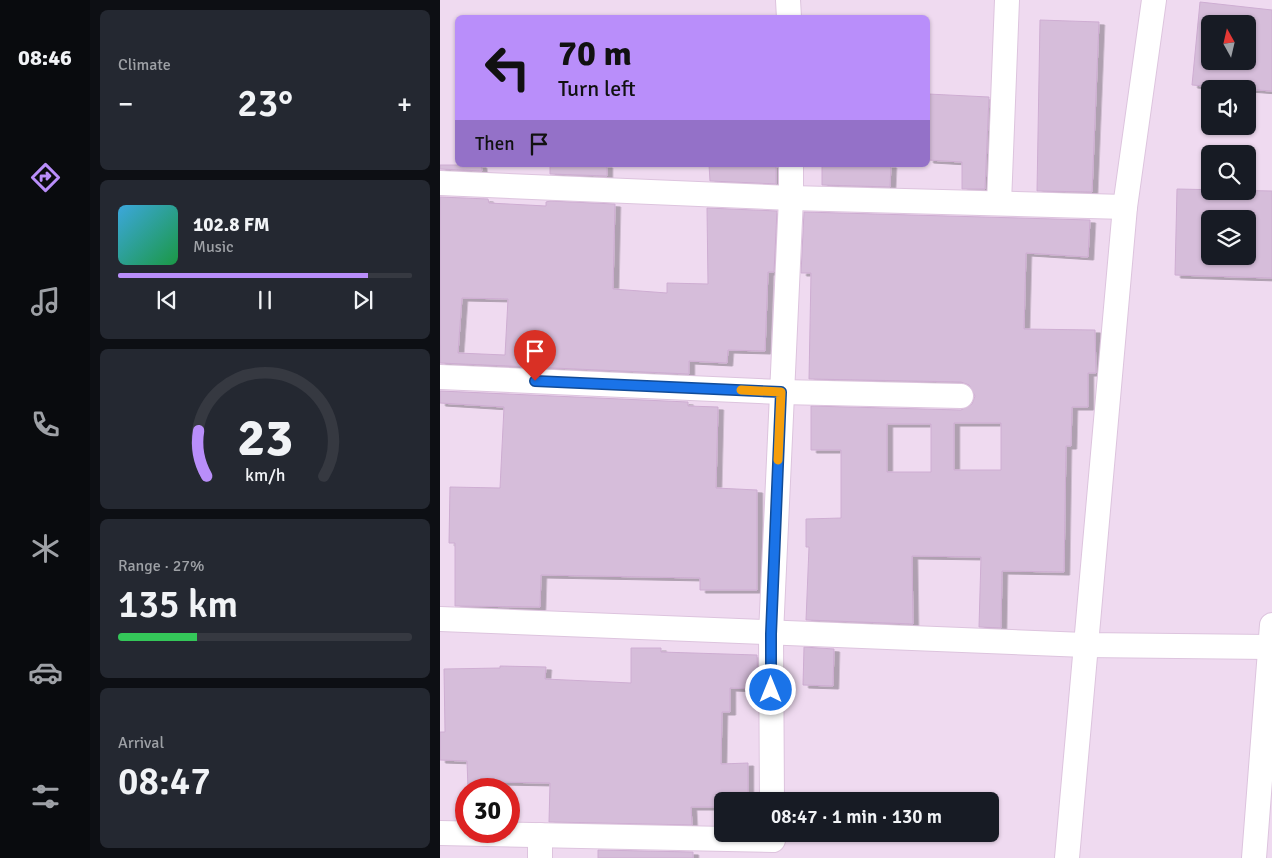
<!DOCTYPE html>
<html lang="en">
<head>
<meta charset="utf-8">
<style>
	:root { --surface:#171b24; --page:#242831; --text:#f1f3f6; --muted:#9ea1a6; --line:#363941; --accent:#b98efa }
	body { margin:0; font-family:Signika,sans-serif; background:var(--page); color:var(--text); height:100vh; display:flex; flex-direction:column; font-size:19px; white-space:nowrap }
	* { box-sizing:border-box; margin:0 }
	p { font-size:16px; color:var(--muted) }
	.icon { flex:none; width:28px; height:28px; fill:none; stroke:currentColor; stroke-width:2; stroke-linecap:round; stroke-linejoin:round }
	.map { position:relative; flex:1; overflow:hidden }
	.drawer { display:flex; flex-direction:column; gap:10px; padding:10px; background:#0d0f14; width:350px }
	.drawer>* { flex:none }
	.top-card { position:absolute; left:15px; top:15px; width:475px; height:152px; border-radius:8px; box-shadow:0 1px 4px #0004; background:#b98efa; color:#111; overflow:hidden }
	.needle { width:32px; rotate:352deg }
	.fabs { position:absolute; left:761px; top:15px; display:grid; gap:10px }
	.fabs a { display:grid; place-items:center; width:55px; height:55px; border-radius:8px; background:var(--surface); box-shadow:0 1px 4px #0004; font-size:25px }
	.speed { position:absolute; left:15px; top:778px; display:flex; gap:10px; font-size:25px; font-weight:700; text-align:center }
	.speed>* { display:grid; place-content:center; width:65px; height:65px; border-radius:50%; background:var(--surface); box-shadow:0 1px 4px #0004; line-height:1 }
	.speed .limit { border:8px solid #d22; background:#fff; color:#111 }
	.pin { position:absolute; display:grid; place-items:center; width:42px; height:42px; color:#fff; margin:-51px -21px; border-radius:50% 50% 50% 0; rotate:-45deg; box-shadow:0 0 5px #0007 }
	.pin .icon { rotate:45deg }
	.me { position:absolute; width:55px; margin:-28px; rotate:0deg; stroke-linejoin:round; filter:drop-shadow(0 0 4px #0008) }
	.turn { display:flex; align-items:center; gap:18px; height:105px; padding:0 20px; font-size:22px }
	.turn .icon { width:65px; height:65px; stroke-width:2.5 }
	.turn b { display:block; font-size:35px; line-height:42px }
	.then { display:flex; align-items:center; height:48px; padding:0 20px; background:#0003; gap:10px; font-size:19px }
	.big { font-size:38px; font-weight:600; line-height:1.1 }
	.drawer .card { flex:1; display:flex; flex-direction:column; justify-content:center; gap:8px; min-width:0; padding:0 18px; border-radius:8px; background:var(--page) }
	.drawer .dial { align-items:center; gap:0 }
	.dial svg { height:130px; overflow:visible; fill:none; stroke:var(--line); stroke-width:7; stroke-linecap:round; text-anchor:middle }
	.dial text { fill:var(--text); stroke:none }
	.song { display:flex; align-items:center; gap:15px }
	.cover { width:60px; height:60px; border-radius:8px; background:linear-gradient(135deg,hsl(200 70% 55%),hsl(140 70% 35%)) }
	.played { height:5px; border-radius:2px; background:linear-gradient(90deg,var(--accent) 85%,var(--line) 85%) }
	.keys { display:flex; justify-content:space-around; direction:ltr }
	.heat { display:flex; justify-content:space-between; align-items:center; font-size:28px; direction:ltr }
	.charge { height:8px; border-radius:4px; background:linear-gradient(90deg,#34c759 27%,var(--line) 0) }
	.trip { position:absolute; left:274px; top:792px; width:285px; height:50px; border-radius:8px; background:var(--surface); box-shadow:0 1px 4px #0004; font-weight:600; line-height:50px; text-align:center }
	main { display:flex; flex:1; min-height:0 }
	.menu { display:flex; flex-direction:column; width:90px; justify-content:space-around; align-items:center; background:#090b0e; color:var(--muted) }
	.menu .icon { width:35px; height:35px }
	.menu .on { color:var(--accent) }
	.menu b { font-size:22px; color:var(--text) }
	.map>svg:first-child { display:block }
	.residential { fill:#efdaf0; fill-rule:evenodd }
	.building { fill:#d6bdda; stroke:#ceadd2; fill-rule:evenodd; filter:url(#shadow) }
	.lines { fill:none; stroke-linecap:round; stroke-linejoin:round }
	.minor-casing { stroke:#ddc4de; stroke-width:26 }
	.minor { stroke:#fff; stroke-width:24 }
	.route-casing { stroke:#114b97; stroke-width:12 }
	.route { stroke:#1a73e8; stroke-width:9 }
	.slow { stroke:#f59e0b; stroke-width:9 }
</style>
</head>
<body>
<main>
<nav class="menu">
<b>08:46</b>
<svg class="icon on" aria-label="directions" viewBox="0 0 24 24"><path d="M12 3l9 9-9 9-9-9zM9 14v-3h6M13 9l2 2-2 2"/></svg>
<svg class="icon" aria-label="music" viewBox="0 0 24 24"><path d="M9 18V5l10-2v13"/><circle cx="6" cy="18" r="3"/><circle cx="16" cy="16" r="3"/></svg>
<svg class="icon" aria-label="phone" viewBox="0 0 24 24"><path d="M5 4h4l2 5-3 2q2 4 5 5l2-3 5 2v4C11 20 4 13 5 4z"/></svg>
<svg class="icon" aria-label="climate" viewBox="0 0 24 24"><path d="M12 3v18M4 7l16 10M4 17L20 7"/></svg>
<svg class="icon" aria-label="car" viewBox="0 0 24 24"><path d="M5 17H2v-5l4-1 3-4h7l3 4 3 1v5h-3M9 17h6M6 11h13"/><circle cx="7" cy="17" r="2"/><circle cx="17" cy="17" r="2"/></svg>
<svg class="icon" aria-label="filters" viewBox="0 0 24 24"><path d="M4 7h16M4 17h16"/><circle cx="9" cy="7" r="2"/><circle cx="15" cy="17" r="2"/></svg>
</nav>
<section class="drawer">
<div class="card"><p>Climate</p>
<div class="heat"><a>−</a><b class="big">23°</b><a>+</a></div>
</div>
<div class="card">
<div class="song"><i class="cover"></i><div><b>102.8 FM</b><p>Music</p></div></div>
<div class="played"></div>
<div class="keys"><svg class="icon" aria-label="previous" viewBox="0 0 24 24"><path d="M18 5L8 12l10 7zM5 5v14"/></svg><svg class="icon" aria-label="pause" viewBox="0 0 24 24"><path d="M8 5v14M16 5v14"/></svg><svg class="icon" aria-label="next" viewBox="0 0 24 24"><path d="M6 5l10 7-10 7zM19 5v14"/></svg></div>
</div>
<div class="card dial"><svg viewBox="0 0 100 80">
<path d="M14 69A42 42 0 1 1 86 69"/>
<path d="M14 69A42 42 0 0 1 9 41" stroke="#b98efa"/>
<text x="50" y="56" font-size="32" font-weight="700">23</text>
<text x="50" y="72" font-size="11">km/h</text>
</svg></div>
<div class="card"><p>Range · 27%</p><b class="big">135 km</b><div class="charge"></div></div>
<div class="card"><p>Arrival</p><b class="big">08:47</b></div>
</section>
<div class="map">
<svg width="832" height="858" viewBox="0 0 832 858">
	<defs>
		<filter id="shadow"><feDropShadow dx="5.5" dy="3" stdDeviation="0" flood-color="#0004"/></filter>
	</defs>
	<rect width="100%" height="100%" fill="#f4e6f4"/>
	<path class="residential" d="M0 0H832V858H0ZM18 18H488V165H18ZM770 24H808V61H770ZM770 89H808V126H770ZM770 154H808V191H770ZM770 219H808V256H770ZM26 789H69V831H26ZM282 801H550V834H282Z"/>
	<g class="building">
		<path d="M760 2 832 10V91L752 85ZM770 24H808V61H770Z"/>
		<polygon points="600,20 659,22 652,192 597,191"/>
		<polygon points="488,94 549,97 545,189 522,189 522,162 488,160"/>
		<polygon points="0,165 41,165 42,171 0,169"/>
		<polygon points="110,165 167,165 167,176 110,174"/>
		<polygon points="269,165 336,165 336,184 270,181"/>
		<polygon points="382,165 451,165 450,187 382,185"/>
		<path d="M737 189 832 191V278L735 275ZM770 219H808V256H770Z"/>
		<path d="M0 197 48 199 49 203 106 206V202L110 201 175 204 173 289 227 293V283L268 284 267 208 337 211 334 272H328L325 351 288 350 287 363 249 361V374L0 363ZM22 298 68 299 65 355 18 353Z"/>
		<path d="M364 212 650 220 648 257 586 253 584 329 655 330 656 373H648V407H632L631 446H626L624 572 562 571 561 628 539 627 541 557 472 556 473 624 366 620 369 547H366V519L401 518V450H371V406L521 410 532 404 535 396 529 385 521 382 369 379 371 273H361ZM514 423H561V470H514ZM447 424H491V472H447Z"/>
		<polygon points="0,391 248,402 248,406 278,407 276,488 317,490 317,590 260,590 260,578 101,575 100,607 15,606 15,543 9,543 10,487 60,488 64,407 0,403"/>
		<polygon points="364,647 394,649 393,686 363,685"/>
		<polygon points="191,648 221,648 221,652 317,655 318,689 290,688 290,712 282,712 281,764 308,763 308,801 282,801 282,807 251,807 252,825 109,822 110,783 55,782 55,789 28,789 27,761 0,760 0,732 5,732 4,669 60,668 60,666 106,667 105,679 191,683"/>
		<polygon points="158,850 253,852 253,858 158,858"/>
	</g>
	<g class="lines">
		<g class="minor-casing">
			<g id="minor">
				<polyline points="348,0 349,18"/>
				<polyline points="0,183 351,198 685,207"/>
				<polyline points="559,203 567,0"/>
				<polyline points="0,377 341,392 521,396"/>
				<polyline points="0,619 645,645 829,647"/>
				<polyline points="332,801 331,634 351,198 351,165"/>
				<polyline points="0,833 333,840"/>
				<polyline points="100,858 100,835"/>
				<polyline points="627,858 685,207 714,0"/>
				<polyline points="814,858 832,625"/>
			</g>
		</g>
		<use href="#minor" class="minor"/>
	</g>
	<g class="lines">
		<g class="route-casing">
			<polyline id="route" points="95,381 341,392 331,634 331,690"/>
		</g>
		<use href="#route" class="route"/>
		<polyline class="slow" points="301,390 341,392 338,460"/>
	</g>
</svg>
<div class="fabs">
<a><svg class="needle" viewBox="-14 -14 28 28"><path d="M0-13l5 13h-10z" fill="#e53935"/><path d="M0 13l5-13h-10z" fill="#9ea1a6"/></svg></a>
<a><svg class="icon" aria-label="sound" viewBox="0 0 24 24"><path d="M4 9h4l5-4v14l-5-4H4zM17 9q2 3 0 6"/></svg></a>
<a><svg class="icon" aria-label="search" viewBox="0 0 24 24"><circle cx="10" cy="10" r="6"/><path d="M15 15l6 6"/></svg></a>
<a><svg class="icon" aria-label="layers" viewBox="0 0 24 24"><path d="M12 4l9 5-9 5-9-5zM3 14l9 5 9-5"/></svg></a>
</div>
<div class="speed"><div class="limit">30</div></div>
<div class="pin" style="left:95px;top:381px;background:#d93025"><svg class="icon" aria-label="arrive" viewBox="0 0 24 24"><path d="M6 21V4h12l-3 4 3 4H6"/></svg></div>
<svg class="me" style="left:331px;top:690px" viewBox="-20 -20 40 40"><circle r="17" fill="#1a73e8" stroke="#fff" stroke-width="3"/><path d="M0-11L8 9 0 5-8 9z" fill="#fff"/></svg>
<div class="trip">08:47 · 1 min · 130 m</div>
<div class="top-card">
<div class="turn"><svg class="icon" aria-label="left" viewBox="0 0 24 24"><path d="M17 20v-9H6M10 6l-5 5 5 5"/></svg><div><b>70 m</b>Turn left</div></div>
<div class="then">Then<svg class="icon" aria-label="arrive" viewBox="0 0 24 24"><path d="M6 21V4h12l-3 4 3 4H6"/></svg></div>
</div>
</div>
</main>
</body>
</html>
